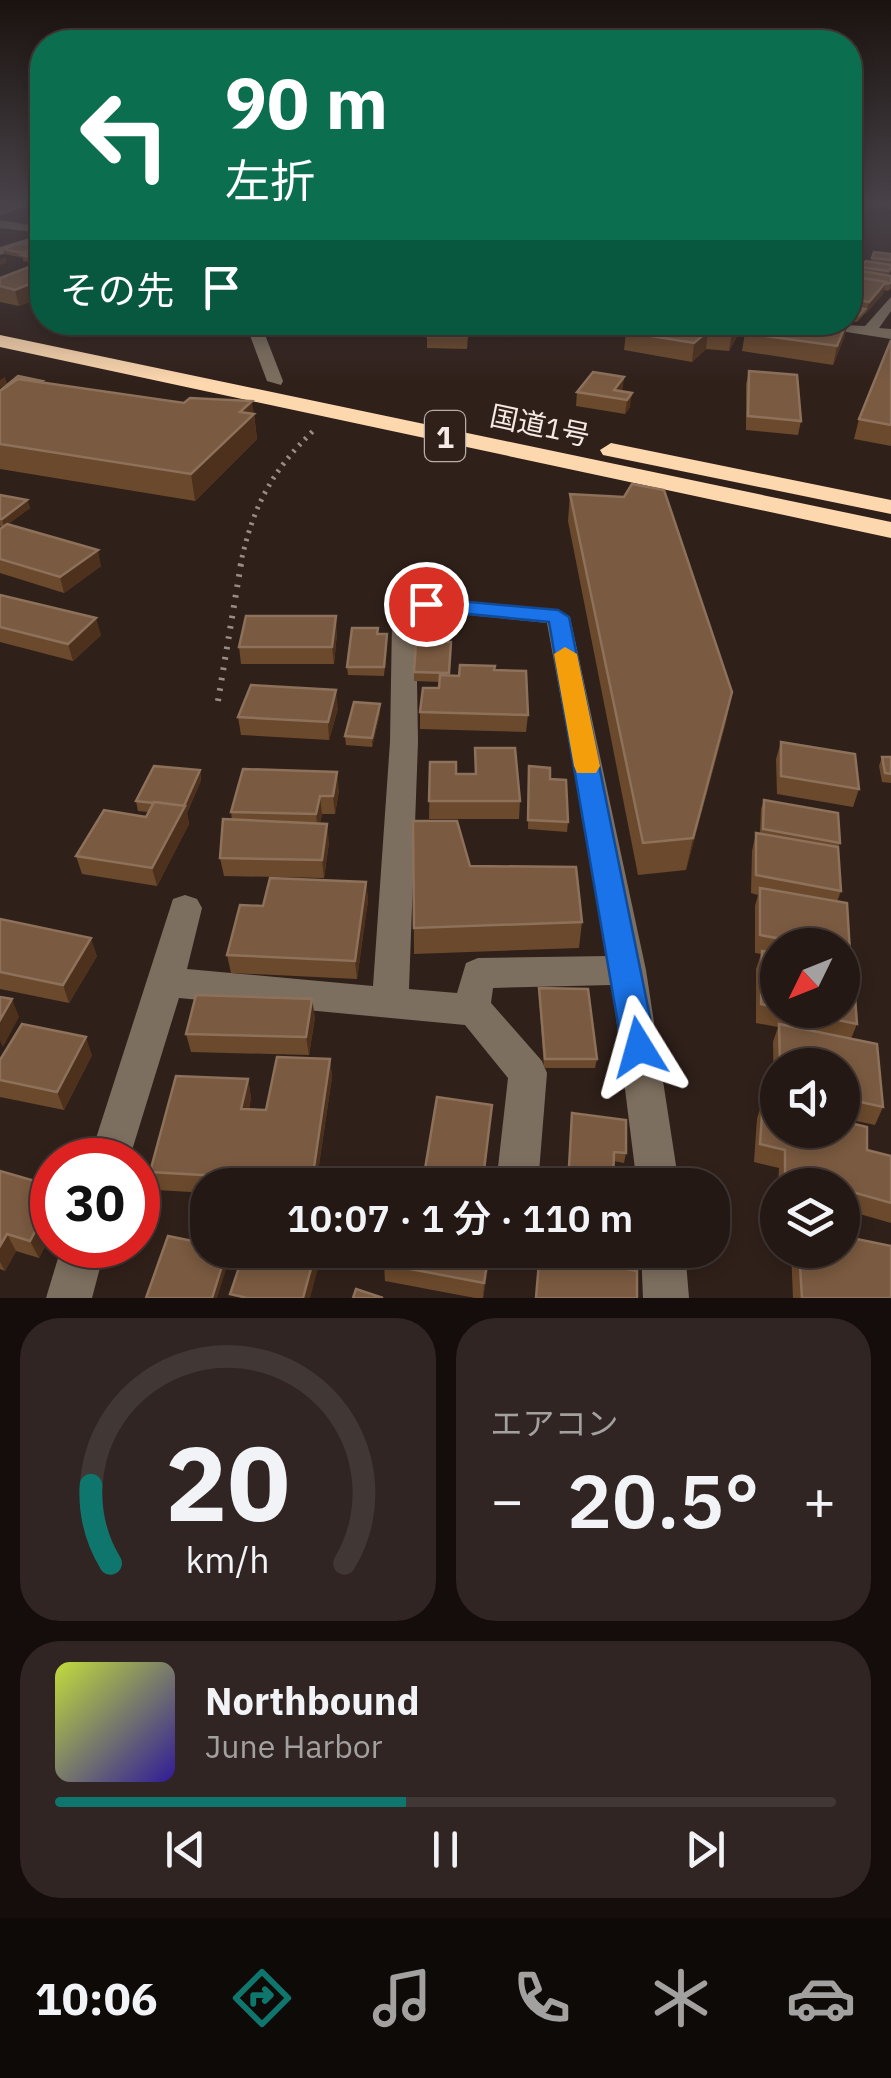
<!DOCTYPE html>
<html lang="ja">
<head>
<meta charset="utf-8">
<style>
	:root { --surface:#241814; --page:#302522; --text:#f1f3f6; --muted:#a3a0a0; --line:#413734; --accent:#0f766e }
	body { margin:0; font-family:"IBM Plex Sans","Noto Sans JP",sans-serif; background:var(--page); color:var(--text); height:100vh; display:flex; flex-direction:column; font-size:38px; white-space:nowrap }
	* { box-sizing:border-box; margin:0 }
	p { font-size:32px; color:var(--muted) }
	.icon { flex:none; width:55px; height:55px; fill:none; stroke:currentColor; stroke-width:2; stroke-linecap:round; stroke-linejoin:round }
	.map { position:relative; height:1298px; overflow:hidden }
	.panel { display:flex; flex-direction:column; gap:20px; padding:20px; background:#140d0b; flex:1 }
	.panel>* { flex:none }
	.hud { position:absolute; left:30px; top:30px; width:832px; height:305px; border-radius:40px; box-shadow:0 5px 15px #0003,0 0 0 2px var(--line); background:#0b6e4f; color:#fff; overflow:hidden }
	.needle { width:65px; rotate:227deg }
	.tools { position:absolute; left:760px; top:928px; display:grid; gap:20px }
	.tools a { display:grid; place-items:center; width:100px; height:100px; border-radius:50%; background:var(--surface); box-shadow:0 5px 15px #0003,0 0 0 2px var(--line); font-size:50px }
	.speed { position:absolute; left:30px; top:1138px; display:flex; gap:20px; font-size:50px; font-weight:700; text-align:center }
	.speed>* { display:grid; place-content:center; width:130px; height:130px; border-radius:50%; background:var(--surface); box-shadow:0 5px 15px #0003,0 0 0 2px var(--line); line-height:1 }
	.speed .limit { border:15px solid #d22; background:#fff; color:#111 }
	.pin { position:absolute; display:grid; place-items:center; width:85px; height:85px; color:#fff; margin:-42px; border:5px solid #fff; border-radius:50%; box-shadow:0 2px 10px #0007 }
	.me { position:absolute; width:110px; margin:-55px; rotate:352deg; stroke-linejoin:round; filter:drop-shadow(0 0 8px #0008) }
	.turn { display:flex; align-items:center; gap:35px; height:210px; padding:0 30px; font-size:45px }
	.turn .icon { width:130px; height:130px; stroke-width:2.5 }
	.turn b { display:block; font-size:70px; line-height:85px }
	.then { display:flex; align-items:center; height:95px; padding:0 30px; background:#0003; gap:20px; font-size:38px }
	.big { font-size:75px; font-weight:600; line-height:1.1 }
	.panel .card { flex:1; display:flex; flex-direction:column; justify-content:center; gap:15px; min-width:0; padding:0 35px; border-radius:40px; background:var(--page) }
	.panel .dial { align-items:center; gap:0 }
	.dial svg { height:260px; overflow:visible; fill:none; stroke:var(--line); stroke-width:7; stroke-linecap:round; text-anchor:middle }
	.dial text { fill:var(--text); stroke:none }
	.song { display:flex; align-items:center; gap:30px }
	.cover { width:120px; height:120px; border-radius:15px; background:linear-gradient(135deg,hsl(70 70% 55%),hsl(250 70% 35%)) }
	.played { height:10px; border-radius:5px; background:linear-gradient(90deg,var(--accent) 45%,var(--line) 45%) }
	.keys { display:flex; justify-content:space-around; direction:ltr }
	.heat { display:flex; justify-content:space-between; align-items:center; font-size:55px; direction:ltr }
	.panel .tiles { flex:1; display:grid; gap:20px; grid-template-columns:1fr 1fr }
	.card:last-child { grid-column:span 2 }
	.trip { position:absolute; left:190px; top:1168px; width:540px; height:100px; border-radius:40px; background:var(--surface); box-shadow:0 5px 15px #0003,0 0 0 2px var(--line); font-weight:600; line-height:100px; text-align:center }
	.dock { display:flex; height:160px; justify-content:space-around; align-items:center; background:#0e0a08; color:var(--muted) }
	.dock .icon { width:70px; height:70px }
	.dock .active { color:var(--accent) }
	.dock b { font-size:45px; color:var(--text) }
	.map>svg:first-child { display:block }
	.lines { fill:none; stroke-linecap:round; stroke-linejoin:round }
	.path-far1 { stroke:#9a8c87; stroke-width:5; stroke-dasharray:2.5 6; stroke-linecap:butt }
	.path { stroke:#9a8c87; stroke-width:6; stroke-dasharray:2.5 8; stroke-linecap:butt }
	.minor { fill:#7d6f5f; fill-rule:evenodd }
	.highway { fill:#fdd8af; fill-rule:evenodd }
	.wall { fill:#6b492c; fill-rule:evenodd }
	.shaded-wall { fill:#4d311c }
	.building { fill:#7a5a40; stroke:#8d715a; stroke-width:2.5 }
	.route { fill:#1a73e8; stroke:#114b97; stroke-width:2.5 }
	.slow { fill:#f59e0b }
	.labels { text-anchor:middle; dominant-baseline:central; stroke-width:10; stroke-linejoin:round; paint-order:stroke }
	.far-street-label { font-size:28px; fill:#f5eae6; stroke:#30201a }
	.shield { fill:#30201a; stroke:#baada9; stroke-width:2.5 }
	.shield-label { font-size:30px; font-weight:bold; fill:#f5eae6 }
</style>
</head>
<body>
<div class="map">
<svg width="891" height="1298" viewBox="0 0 891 1298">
	<rect width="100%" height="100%" fill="#30201a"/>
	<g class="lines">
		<path class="path-far1" d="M240 566C253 507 270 473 313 431"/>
		<polyline class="path" points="218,701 241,564"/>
		<g class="minor">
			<polygon points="18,202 34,202 0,216 0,209"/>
			<polygon points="0,220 42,227 42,233 0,228"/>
			<polygon points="42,234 42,242 0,255 0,247"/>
			<polygon points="891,297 891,311 879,328 891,329 891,339 783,322 865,326"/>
			<polygon points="245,322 260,322 283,381 281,385 267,381"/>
			<path d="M426 597 558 610 570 617 646 970 679 1185H637L612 985 493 988 491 1003 542 1061 547 1073 538 1185H496L508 1078 465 1025 179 998 129 1160H89L173 899 185 895 197 899 202 908 187 969 373 986 390 742 392 621 401 606ZM429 611 547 623 608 956 478 958 466 963 457 993 409 989 418 742 416 621Z"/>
			<polygon points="62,1245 106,1245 92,1298 46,1298"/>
			<polygon points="641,1250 685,1250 689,1298 643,1298"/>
		</g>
		<g class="highway">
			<polygon points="0,335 891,522 891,538 0,347"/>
			<polygon points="611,443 891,500 891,514 603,455 600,450"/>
		</g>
	</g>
	<g class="wall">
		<polygon points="883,202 891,202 891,210 883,204"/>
		<polygon points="42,234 42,246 32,244 30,239"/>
		<polygon points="38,247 42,297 19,306 0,302 0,278 37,264 23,261 23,258 4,254 3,249"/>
		<polygon points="874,252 891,254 891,272 888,275 891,288 888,291 884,290 883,294 857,322 850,321 850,277 860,271 860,267 871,261"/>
		<polygon points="162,322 232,322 229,328 163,327"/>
		<polygon points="414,322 469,322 467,349 427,348 427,333 414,333"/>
		<polygon points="579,322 619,322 608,333 584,329 584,324"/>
		<polygon points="636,322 739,333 729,351 706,349 692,362 624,350 626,332"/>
		<polygon points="848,322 844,338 833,365 742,351 745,333"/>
		<polygon points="891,340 891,446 854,439 859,419"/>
		<polygon points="749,371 801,421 798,435 746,430 746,384"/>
		<polygon points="624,377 622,391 630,407 625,414 576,406 577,392"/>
		<polygon points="42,383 254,414 257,439 195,501 0,469 0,390"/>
		<polygon points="570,494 732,692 726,722 686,870 638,875 568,521"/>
		<polygon points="0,495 27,500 30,508 8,524 101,566 64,593 0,573 0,529 3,527 0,526"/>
		<polygon points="0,595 101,635 73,661 0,642"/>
		<polygon points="337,633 334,664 241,664 239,647"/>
		<polygon points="379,634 387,643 384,676 348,675 347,667"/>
		<polygon points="451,642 449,675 459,676 494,670 528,715 526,732 420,729 420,712 439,688 440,682 414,681 414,672"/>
		<polygon points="338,708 329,740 241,735 238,717"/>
		<polygon points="380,713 372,747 346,745 345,736"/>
		<polygon points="781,742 859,789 853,807 777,794 776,759"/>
		<polygon points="475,748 520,801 519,819 429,819 430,762 456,774 475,774"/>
		<polygon points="882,757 891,757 891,783 882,782 879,766"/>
		<polygon points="529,766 550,779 568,822 567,832 528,829"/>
		<polygon points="200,770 201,780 187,813 189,824 157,886 82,874 76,856 146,817 148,812 138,811 136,801"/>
		<polygon points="339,790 335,814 322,814 320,823 329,842 324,878 224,876 220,858 232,820 231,812"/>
		<path d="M764 800 840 843 838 848 841 891 837 902 850 952 845 967 857 1024 851 1039 883 1107 875 1125 842 1118V1065H778V1103L867 1150 891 1156V1223L842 1209V1185H778L779 1168 754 1162 757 1118 763 1100 774 1102 773 1042 778 1027 756 1023V969L761 954 755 953V906L758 895 751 893 752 851 756 833H760L761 809ZM778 945H842V1010H778Z"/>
		<polygon points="413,821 470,866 582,922 579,948 414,954"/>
		<polygon points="366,882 368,900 357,979 231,973 227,955"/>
		<polygon points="0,919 97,956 69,1003 0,989"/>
		<polygon points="539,988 597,1059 595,1068 544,1068 539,998"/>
		<polygon points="315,1017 309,1055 191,1052 186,1034"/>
		<polygon points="92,1055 64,1110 0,1097 0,1060"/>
		<polygon points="330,1059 332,1077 316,1185 208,1185 208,1193 156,1190 150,1172 248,1079 251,1098 249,1109 266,1110"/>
		<polygon points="492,1105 483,1185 471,1185 425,1178 425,1169"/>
		<polygon points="571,1123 626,1153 624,1163 613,1161"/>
		<polygon points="0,1171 52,1186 52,1232 39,1258 16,1251 5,1271 0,1269"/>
		<polygon points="491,1250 483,1298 475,1298 385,1281 384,1264"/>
		<polygon points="791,1250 842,1250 891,1298 793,1298"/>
	</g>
	<g class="shaded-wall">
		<polygon points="6,257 7,263 0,265 0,259"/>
		<polygon points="42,279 42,297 19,306 15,290"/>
		<polygon points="886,282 883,294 866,314 869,302"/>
		<polygon points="609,322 619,322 608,333"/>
		<polygon points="738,322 741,322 739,333 729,351 732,333"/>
		<polygon points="848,322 844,338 833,365 837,346"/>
		<polygon points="708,331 706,349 692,362 694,343"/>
		<polygon points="5,377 7,384 0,388 0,380"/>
		<polygon points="624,377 622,390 617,399 614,390"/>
		<polygon points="632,393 630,407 625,414 627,400"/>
		<polygon points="252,401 257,439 195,501 191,474 240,412"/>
		<polygon points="27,500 30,508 4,527 2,519"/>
		<polygon points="98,550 101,566 64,593 60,577"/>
		<polygon points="336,616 337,633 334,664 332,647"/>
		<polygon points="96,618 101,635 73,661 68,644"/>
		<polygon points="336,690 338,708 329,740 328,722"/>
		<polygon points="732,692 726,722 686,870 693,838"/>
		<polygon points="380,704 380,713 372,747 372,738"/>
		<polygon points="200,770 201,780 187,813 189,824 157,886 152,868 184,806"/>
		<polygon points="337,772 339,790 335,814 333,796"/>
		<polygon points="320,796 322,814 318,833 316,814"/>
		<polygon points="327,824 329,842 324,878 322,860"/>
		<polygon points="366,882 368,900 357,979 355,961"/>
		<polygon points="91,938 97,956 69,1003 63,985"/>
		<polygon points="12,999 19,1017 3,1047 0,1041 0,1020"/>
		<polygon points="312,999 315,1017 309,1055 306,1037"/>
		<polygon points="86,1037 92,1055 64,1110 57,1092"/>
		<polygon points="330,1059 332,1077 316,1185 312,1185"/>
		<polygon points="248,1079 251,1098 245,1126 241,1109"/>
		<polygon points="52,1200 52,1232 39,1258 30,1241"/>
		<polygon points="7,1234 16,1251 5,1271 0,1262 0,1246"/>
		<polygon points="227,1250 230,1257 217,1298 212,1298"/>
		<polygon points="316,1250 323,1250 310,1298 303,1298"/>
		<polygon points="489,1250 491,1250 483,1298 484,1283"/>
	</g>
	<g class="building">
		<polygon points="850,233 862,234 858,240 850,239"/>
		<polygon points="42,234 42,241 30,239"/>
		<polygon points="20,243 38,247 22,253 3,249"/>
		<polygon points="42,248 42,257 37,259 22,255"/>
		<polygon points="874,252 891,254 891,260 872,258"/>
		<polygon points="866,261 891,265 891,268 888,271 860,267"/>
		<polygon points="42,262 42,279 15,290 0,286 0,278"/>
		<polygon points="856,270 891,276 891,283 884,284 886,282 856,277 854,279 850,278"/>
		<polygon points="856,277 886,282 869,302 850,298 850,283"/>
		<polygon points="850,306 865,309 858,316 850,314"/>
		<polygon points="429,322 469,322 467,336 427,336"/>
		<polygon points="636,322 738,322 732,333 708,331 694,343 626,332"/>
		<polygon points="751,322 847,322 837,346 745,333"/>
		<polygon points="891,340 891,425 859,419"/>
		<polygon points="749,371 797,375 801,421 748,416"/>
		<polygon points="593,372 624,377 614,390 632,393 627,400 577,392"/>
		<polygon points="18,376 42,381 40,382 18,379 0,391"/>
		<polygon points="18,379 184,403 190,398 252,401 240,412 254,414 191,474 0,444 0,391"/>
		<polygon points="632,484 664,490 732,692 693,838 643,843 570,494 624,497"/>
		<polygon points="0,495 27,500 2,519 0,519"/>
		<polygon points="7,524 98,550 60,577 0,559 0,529"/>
		<polygon points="0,595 96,618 68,644 0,627"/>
		<polygon points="246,616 336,616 332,647 239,647"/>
		<polygon points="352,628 378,628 377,634 387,634 384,667 347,667"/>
		<polygon points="416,641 451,642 449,673 414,672"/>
		<polygon points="460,665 495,666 494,670 526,671 528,715 420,712 423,688 439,688 440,675 459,676"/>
		<polygon points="251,685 336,690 328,722 238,717"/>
		<polygon points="354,702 380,704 372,738 345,736"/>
		<polygon points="781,742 855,754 859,789 781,776"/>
		<polygon points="475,748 515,748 520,801 429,801 430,762 456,762 456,774 476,774"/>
		<polygon points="882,757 891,757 891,774 885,773"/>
		<polygon points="154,766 200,770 184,806 154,802 153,803 136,801"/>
		<polygon points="529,766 550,768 550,779 566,780 568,822 528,820"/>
		<polygon points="243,769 337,772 333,796 320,796 316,814 231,812"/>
		<polygon points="764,800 838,813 840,843 763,829"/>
		<polygon points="154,802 185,806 152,868 76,856 104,810 146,817"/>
		<polygon points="223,819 327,824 322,860 220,858"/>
		<polygon points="413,821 457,821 470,866 576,867 582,922 414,928"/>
		<polygon points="756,833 838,847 841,891 756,875"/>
		<polygon points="270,878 366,882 355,961 227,955 240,905 263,906"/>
		<polygon points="760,888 847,903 850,952 842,951 842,945 814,945 760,935"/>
		<polygon points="0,919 91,938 63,985 0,972"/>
		<polygon points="762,951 778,954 778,1008 761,1004"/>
		<polygon points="842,967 853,969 857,1024 788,1010 842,1010"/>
		<polygon points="539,988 588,989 597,1059 545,1059"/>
		<polygon points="196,995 312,999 306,1037 186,1034"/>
		<polygon points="0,997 12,999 0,1020"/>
		<polygon points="22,1024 86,1037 57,1092 0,1080 0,1060"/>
		<polygon points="779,1024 877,1044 883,1107 842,1098 842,1065 780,1065"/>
		<polygon points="277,1057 330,1059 312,1181 150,1172 176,1076 248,1079 241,1109 266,1110"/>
		<polygon points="437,1097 492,1105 483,1178 425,1169"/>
		<polygon points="763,1100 778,1104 778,1130 842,1130 842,1121 867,1127 867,1150 891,1156 891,1203 842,1189 842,1185 828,1185 785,1173 785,1150 760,1144"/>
		<polygon points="572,1113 626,1120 626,1153 614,1152 613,1185 568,1185"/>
		<polygon points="0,1171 52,1186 52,1200 30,1241 7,1234 0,1246"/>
		<polygon points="402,1180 422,1185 401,1185"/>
		<polygon points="168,1236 208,1244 208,1250 227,1250 212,1298 146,1298"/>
		<polygon points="842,1236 891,1246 891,1298 802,1298 799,1250 842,1250"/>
		<polygon points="245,1250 316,1250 303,1298 247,1298 230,1294"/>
		<polygon points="387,1250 489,1250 484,1283 384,1264"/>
		<polygon points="540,1250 611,1250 610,1266 637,1271 637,1298 536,1298"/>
		<polygon points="356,1289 383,1298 353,1298"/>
	</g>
	<linearGradient id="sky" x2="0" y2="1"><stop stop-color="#1a120e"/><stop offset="0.53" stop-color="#484249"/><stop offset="1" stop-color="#484249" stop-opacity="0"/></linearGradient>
	<rect width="891" height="384" fill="url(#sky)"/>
	<polygon class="route" points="426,598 558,610 569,617 656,1047 651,1058 639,1062 627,1058 622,1047 549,622 418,609 415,604"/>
	<polygon class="slow" points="565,647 577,654 600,766 596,773 577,773 574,766 554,654"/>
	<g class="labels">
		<g class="far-street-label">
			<text transform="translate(540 425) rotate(12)">国道1号</text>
		</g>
		<rect class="shield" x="425" y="411" width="40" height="50" rx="8"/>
		<g class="shield-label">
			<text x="445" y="436">1</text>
		</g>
	</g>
</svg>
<div class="tools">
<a><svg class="needle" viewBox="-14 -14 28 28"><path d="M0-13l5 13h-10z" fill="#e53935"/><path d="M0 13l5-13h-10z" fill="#a3a0a0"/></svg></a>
<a><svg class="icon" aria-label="sound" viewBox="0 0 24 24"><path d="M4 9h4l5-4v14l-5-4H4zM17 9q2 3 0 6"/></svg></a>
<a><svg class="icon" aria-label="layers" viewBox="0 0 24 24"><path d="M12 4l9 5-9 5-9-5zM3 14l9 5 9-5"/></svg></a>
</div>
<div class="speed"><div class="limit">30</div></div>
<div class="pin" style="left:426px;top:604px;background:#d93025"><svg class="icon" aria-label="arrive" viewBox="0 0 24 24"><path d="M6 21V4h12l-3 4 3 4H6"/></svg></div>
<svg class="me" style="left:639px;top:1047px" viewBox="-20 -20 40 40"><path d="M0-17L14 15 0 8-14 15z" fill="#1a73e8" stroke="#fff" stroke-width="4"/></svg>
<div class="trip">10:07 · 1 分 · 110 m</div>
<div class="hud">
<div class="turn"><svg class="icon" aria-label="left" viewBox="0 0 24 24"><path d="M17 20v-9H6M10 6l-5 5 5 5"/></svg><div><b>90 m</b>左折</div></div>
<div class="then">その先<svg class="icon" aria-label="arrive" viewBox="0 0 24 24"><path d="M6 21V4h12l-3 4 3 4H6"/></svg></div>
</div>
</div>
<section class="panel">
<div class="tiles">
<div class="card dial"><svg viewBox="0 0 100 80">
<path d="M14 69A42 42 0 1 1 86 69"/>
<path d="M14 69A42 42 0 0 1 8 45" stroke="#0f766e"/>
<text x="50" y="56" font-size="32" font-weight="700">20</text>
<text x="50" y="72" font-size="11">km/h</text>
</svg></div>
<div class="card"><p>エアコン</p>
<div class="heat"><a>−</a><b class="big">20.5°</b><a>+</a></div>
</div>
<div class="card">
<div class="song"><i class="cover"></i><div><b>Northbound</b><p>June Harbor</p></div></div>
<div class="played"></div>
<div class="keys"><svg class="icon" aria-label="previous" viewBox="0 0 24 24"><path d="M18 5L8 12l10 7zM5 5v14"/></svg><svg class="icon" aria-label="pause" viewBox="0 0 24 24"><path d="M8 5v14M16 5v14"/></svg><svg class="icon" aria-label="next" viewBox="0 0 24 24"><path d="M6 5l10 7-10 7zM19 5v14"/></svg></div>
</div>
</div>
</section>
<nav class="dock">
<b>10:06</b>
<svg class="icon active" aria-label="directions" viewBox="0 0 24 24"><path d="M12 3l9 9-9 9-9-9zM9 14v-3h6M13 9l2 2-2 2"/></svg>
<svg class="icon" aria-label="music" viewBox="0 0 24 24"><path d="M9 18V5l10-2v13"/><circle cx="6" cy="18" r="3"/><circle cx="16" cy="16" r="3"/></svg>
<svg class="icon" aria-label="phone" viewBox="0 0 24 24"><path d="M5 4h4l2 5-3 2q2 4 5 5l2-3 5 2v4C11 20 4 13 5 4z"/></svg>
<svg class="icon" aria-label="climate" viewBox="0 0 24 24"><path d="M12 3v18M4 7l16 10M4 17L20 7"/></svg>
<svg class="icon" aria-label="car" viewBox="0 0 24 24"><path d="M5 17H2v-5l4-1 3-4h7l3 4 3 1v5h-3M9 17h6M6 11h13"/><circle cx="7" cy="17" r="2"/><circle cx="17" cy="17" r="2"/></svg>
</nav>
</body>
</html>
